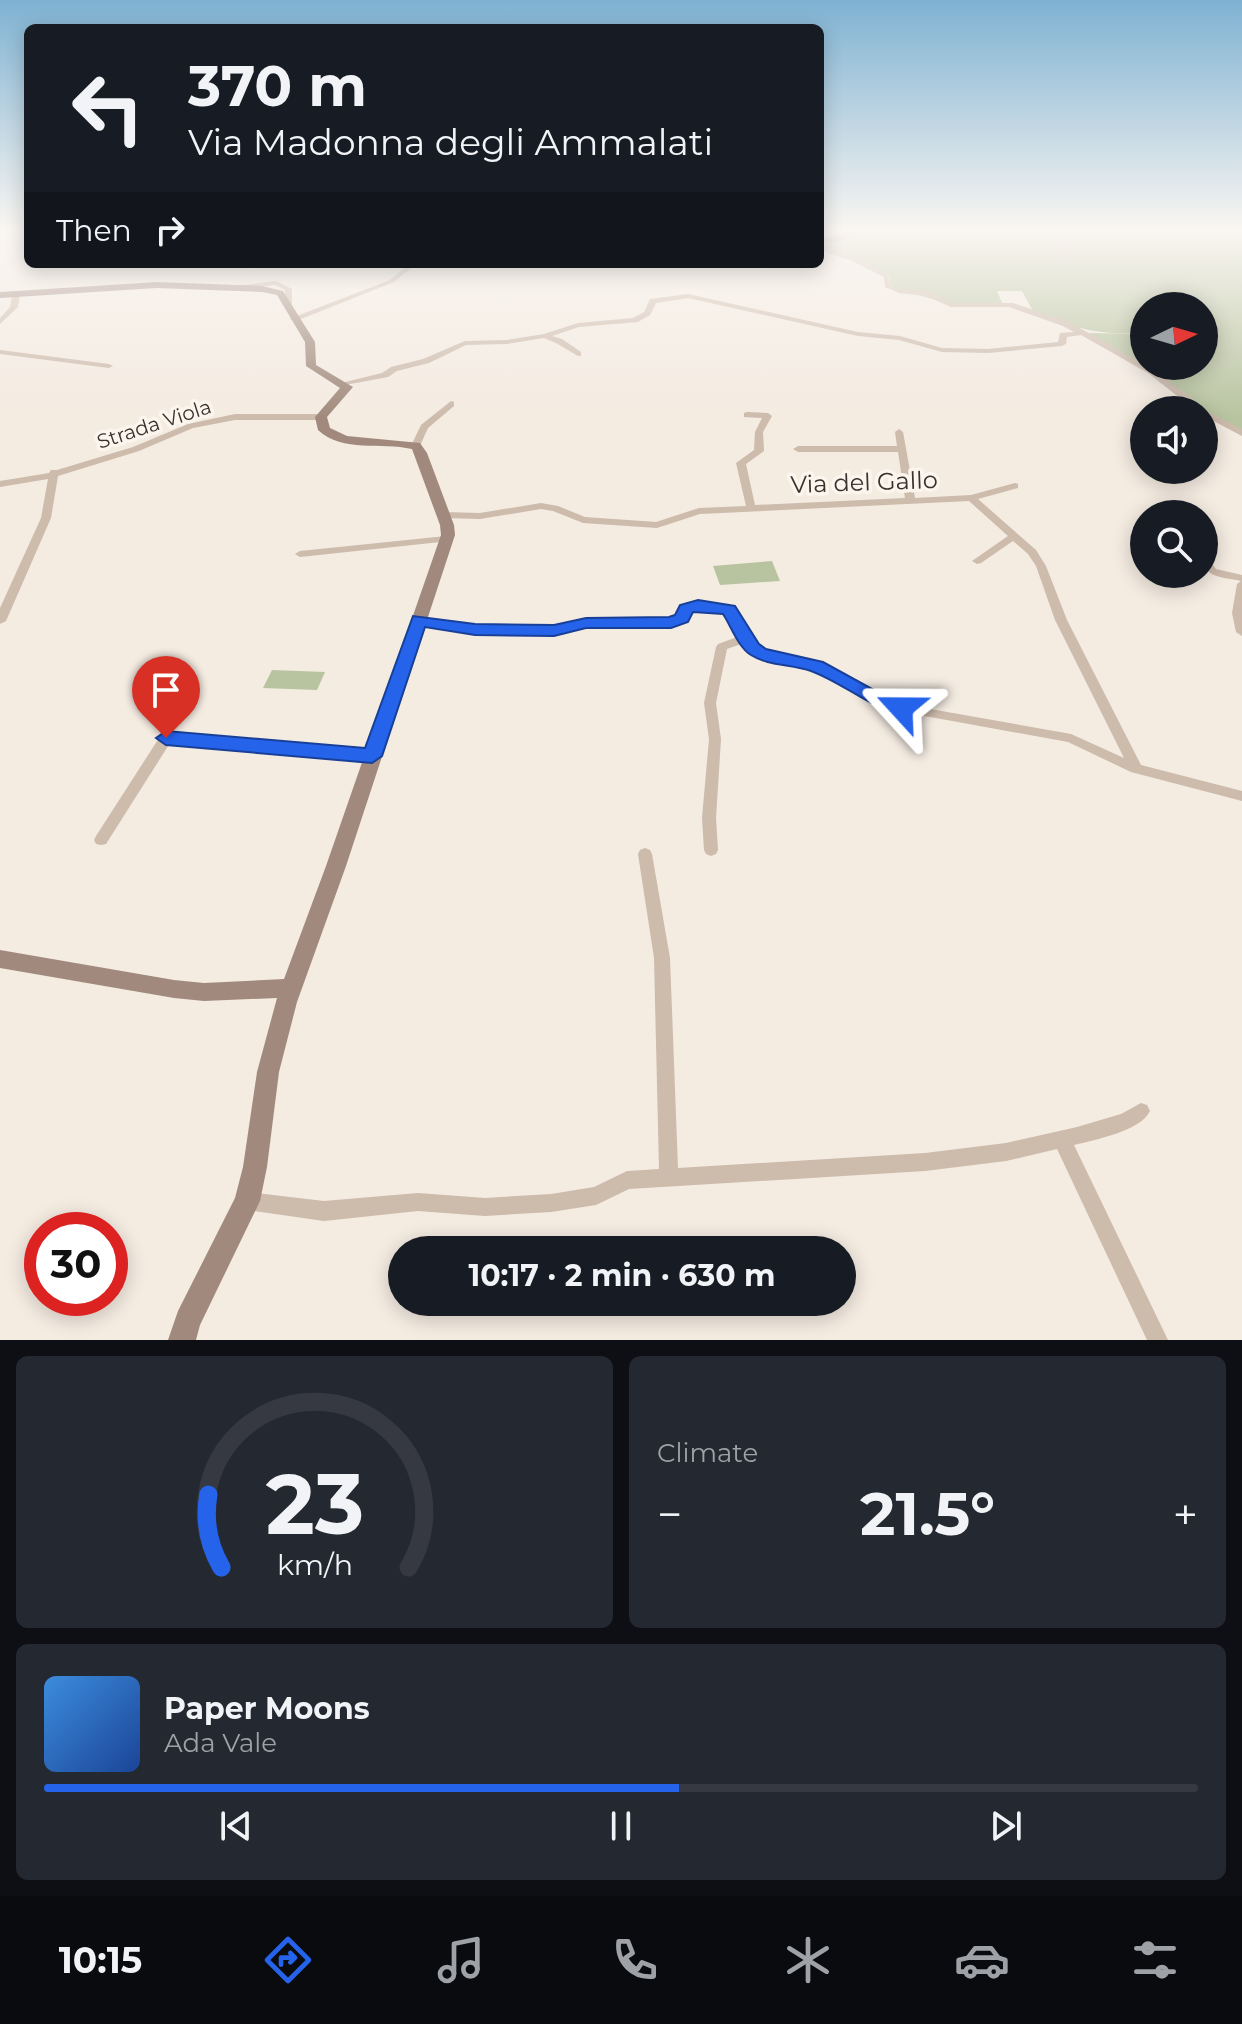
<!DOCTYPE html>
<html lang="en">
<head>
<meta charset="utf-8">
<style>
	:root { --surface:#171b24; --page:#242831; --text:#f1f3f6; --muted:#9ea1a6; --line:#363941; --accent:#2563eb }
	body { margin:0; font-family:Montserrat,sans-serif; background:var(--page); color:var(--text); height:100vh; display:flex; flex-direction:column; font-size:30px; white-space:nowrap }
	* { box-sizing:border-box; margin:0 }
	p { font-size:26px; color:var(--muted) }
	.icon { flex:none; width:44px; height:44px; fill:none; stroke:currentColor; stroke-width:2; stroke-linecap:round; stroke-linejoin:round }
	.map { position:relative; height:1340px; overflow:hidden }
	.details { display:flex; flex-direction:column; gap:16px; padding:16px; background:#0d0f14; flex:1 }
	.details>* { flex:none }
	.top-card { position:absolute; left:24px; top:24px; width:800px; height:244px; border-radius:12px; box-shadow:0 4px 20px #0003; background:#171b24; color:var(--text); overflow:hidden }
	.needle { width:52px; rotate:85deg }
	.controls { position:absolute; left:1130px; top:292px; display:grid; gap:16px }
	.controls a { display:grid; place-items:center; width:88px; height:88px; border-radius:50%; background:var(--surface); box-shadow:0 4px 20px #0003; font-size:40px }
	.speed { position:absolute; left:24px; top:1212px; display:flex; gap:16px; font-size:40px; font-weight:700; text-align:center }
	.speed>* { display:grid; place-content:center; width:104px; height:104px; border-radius:50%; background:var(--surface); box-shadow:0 4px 20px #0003; line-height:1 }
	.speed .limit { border:12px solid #d22; background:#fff; color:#111 }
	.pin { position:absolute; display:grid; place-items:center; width:68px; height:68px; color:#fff; margin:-82px -34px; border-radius:50% 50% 50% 0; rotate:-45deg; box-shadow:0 0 8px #0007 }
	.pin .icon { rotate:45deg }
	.me { position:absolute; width:88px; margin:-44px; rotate:294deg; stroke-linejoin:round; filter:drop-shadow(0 0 6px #0008) }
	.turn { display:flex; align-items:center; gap:28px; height:168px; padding:0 32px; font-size:36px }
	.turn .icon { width:104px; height:104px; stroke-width:2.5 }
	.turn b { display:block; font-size:56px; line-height:68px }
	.then { display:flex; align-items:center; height:76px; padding:0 32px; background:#0003; gap:16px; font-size:30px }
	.big { font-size:60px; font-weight:700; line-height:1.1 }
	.details .tile { flex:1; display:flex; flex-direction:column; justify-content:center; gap:12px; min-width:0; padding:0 28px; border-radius:12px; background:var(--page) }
	.details .dial { align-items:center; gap:0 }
	.dial svg { height:208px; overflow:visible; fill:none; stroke:var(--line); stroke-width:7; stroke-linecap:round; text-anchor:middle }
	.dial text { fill:var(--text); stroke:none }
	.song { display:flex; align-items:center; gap:24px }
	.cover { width:96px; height:96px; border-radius:12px; background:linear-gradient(135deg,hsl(210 70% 55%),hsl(220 70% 35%)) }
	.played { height:8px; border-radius:4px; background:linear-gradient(90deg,var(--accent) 55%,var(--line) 55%) }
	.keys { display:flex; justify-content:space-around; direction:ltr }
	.heat { display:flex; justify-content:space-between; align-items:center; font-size:44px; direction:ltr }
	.details .tiles { flex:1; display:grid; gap:16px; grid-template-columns:1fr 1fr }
	.tile:last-child { grid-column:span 2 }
	.trip { position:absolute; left:388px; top:1236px; width:468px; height:80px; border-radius:40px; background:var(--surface); box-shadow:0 4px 20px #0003; font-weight:700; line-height:80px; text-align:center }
	.tabs { display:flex; height:128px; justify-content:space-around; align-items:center; background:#090b0e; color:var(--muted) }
	.tabs .icon { width:56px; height:56px }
	.tabs .selected { color:var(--accent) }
	.tabs b { font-size:36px; color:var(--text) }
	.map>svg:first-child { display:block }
	.green { fill:#b8c4a0 }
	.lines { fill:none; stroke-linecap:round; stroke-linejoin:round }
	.street { fill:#cdbbac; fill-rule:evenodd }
	.secondary { fill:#a18a7d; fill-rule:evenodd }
	.route { fill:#2563eb; stroke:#184099; stroke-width:2 }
	.labels { text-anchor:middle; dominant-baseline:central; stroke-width:7; stroke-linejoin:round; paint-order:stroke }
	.far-street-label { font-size:20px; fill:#3b302b; stroke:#fbf5ee }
	.street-label { font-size:24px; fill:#3b302b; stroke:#fbf5ee }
</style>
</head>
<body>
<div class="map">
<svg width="1242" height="1340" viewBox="0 0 1242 1340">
	<rect width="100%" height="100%" fill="#f4ebe1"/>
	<g class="green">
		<path d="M857 230H1242V431L1200 408 1201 405 1089 333 1144 334V366H1204V306H1144V332C1103 337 1071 327 1034 313L1022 291H997L1003 305 951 304 896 289 890 284V276C867 264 846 252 820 248V243L843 239Z"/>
		<polygon points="772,561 780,581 720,585 713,566"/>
		<polygon points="272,670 325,672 317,690 263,688"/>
	</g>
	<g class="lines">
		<g class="street">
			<polygon points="1066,230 1072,230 1068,262 1065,264 1062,262"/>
			<path d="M820 247C845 252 867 262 889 275L890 285 900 289 931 292 952 303H1013L1069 322 1144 364V366L1154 369 1203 408 1204 410 1242 429V436L1204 416V410H1195L1148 373 1081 335 1067 337 1066 344 1062 346 988 353 942 352 899 340 858 336 688 298 656 303 650 315 638 322 579 327 552 336 562 339 581 352V356H578L556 343 544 338 507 344 466 345 429 363 397 371 388 377 345 385 341 383 382 373 391 367 423 359 465 341 507 340 544 334 578 323 633 318 644 312 650 299 688 294 858 332 900 336 942 348 988 349 1058 342 1060 333 1074 332 1063 326 1009 307H951L926 296 899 293 885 287 884 277 852 261 820 251Z"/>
			<polygon points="409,264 416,264 394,282 296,321 289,319 390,280"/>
			<polygon points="276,281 292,289 292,305 285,303 285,290 275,285 234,290 230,288 234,286"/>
			<polygon points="13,292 20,294 18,307 0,324 0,318 10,307"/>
			<polygon points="0,350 109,364 113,366 109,368 0,354"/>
			<polygon points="451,401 454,402 454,406 428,428 419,448 413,448 411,446 421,425"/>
			<polygon points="747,412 768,413 772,416 763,432 764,451 746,464 755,505 905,498 898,452 798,452 793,449 798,446 897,446 895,432 899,429 903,432 915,498 971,495 1015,483 1018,484 1018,488 978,499 1036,550 1046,566 1067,620 1141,765 1242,791 1242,801 1131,772 1068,742 897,711 872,703 813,670 756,656 748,650 744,643 727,649 716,703 721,739 716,818 718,850 716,854 711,856 706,854 704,850 702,818 709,739 704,703 716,647 718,644 740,636 725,612 699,608 691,611 686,621 671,626 586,626 554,635 475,634 419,623 413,620 419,617 475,626 554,627 586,620 670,620 677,617 682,607 698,602 729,606 733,607 756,645 764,650 821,664 880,697 902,704 1071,734 1124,758 1055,620 1036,566 1028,554 1013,541 981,563 977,564 972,561 1008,536 969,501 700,514 657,528 583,523 553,511 541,509 480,519 444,518 439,515 444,512 480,513 541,503 558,506 585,517 656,522 699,508 746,506 736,463 754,450 755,432 762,418 744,417 744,413"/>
			<polygon points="235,414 321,414 325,417 321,420 235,420 193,428 139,451 58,476 51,518 6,621 0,624 0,608 41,518 48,479 0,487 0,481 49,473 51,470 57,470 133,447 188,424"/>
			<polygon points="446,536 451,539 450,541 300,557 295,554 300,551"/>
			<path d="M1204 559 1209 560 1216 569 1242 575V636L1236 632 1232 613 1237 584 1241 581C1225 577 1204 579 1204 559Z"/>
			<polygon points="166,734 372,751 377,753 379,756 377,759 372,761 170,743 106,844 101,845 96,844 94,840 96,836 161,735"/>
			<path d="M645 848 650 850 652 854 670 958 678 1168 925 1153 1006 1143 1077 1127 1121 1114 1141 1103 1147 1105 1150 1111C1141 1131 1094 1140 1074 1145L1168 1340H1147L1057 1149 1006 1161 925 1171 629 1189 596 1205 551 1212 485 1216 418 1211 324 1221 247 1210 240 1208 238 1201 240 1194 247 1192 324 1201 418 1193 485 1198 551 1194 594 1187 627 1171 659 1169 654 958 638 854 640 850Z"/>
		</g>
		<g class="secondary">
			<polygon points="845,230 855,230 843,240 820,244 820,238 838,236"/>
			<path d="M157 282 262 286 283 291 315 342 316 365 353 387 327 417 330 428 347 436 420 443 427 453 454 525 455 535 346 866 297 1002 279 1072 267 1167 260 1201 200 1325 196 1340H168L178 1311 235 1198 243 1167 257 1072 277 998 204 1001 174 998 0 968V950L174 980 204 983 284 979 326 866 441 535 440 525 412 449C381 442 343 453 318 430L315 417 340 388 306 366 305 342 277 295 262 292 157 288 0 298V292Z"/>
		</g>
	</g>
	<linearGradient id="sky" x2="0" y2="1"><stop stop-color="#7eb2d2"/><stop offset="0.55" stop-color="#faf6f2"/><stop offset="1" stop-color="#faf6f2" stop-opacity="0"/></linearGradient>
	<rect width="1242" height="418" fill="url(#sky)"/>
	<path class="route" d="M698 600 735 606 759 644 766 649 823 662 883 695 908 704 910 708 901 715C868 706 843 683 811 671 792 664 768 666 751 655 738 647 731 626 723 614L693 612 688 622 671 628H586L554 636 475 635 425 627 382 756 372 763 166 745 156 738 166 731 365 748 413 616 475 624 554 625 586 618 669 617 675 615 680 605Z"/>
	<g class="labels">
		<g class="far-street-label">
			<text transform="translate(154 424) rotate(-18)">Strada Viola</text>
		</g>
		<g class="street-label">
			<text transform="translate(864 482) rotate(-2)">Via del Gallo</text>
		</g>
	</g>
</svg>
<div class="controls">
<a><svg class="needle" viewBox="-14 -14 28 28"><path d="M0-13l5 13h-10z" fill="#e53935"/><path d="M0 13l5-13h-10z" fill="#9ea1a6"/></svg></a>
<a><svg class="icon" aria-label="sound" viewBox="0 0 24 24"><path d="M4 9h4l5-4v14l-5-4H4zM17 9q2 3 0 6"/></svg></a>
<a><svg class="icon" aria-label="search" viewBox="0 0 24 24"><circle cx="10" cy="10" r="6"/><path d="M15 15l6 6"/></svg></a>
</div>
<div class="speed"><div class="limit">30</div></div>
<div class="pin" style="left:166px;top:738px;background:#d93025"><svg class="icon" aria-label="arrive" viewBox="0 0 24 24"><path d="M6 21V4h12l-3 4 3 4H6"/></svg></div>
<svg class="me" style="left:901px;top:708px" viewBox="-20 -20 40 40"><path d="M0-17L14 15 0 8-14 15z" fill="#2563eb" stroke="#fff" stroke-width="4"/></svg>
<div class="trip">10:17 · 2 min · 630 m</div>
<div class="top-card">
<div class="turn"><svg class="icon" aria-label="left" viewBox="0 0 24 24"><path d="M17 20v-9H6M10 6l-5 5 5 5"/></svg><div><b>370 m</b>Via Madonna degli Ammalati</div></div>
<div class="then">Then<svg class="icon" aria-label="right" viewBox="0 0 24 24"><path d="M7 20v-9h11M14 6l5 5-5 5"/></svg></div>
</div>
</div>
<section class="details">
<div class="tiles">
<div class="tile dial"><svg viewBox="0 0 100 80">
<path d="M14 69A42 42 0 1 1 86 69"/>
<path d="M14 69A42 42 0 0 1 9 41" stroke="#2563eb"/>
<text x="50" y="56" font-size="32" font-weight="700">23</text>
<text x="50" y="72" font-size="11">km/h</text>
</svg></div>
<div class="tile"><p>Climate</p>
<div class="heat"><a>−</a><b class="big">21.5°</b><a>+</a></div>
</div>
<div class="tile">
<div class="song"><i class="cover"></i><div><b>Paper Moons</b><p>Ada Vale</p></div></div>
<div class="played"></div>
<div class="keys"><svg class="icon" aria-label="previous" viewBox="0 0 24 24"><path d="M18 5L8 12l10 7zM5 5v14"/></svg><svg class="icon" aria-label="pause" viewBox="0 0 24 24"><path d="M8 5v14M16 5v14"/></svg><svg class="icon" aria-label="next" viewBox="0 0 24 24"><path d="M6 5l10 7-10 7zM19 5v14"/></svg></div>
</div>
</div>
</section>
<nav class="tabs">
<b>10:15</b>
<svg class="icon selected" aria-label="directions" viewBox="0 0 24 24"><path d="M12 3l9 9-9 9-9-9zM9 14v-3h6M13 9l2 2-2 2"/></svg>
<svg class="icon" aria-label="music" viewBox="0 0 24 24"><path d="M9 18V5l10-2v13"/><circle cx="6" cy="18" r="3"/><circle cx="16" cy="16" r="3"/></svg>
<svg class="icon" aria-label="phone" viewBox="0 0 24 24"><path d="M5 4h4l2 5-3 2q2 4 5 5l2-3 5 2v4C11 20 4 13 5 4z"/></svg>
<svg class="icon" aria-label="climate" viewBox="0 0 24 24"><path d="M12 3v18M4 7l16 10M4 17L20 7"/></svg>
<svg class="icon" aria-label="car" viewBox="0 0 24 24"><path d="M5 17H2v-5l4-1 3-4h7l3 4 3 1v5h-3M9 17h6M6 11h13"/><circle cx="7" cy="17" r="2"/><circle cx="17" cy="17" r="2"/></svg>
<svg class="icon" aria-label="filters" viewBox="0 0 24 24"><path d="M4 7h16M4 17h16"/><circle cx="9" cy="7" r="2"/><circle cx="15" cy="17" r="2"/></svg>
</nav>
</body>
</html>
